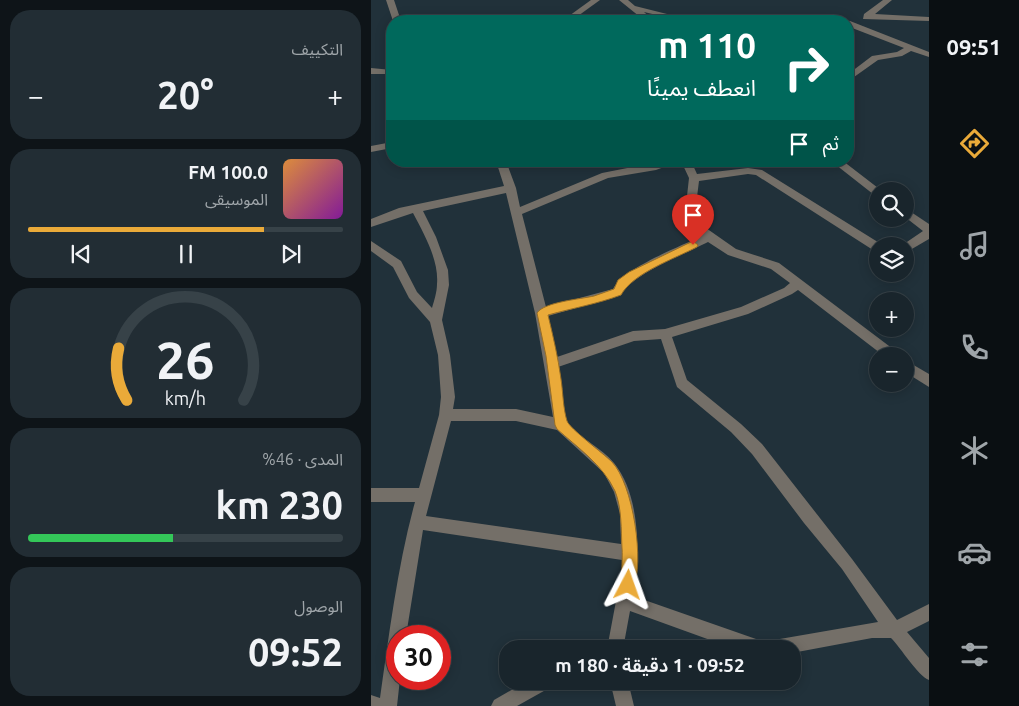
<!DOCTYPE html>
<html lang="ar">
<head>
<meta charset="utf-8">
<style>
	:root { --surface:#19252c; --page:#222d34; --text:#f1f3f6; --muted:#9fa5a9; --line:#374248; --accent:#eaaa39 }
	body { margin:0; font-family:Ubuntu,"Noto Sans Arabic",sans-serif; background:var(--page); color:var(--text); direction:rtl; height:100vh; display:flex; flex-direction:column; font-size:19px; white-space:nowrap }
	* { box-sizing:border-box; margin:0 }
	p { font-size:16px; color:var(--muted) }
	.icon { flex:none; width:28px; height:28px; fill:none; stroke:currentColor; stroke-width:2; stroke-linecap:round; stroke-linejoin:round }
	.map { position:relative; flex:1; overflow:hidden; direction:ltr }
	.panel { display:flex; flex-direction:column; gap:10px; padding:10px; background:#0e1418; width:371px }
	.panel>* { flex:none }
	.banner { position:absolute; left:15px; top:15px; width:468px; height:152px; border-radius:20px; box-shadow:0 2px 12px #0003,0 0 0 1px var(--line); direction:rtl; background:#00695c; color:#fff; overflow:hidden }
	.controls { position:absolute; left:498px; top:182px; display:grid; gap:10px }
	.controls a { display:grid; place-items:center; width:45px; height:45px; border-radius:50%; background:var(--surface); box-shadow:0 2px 12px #0003,0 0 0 1px var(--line); font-size:25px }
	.speed { position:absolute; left:15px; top:625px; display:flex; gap:10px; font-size:25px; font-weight:700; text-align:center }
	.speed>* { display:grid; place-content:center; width:65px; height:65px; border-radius:50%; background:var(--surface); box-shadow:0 2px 12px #0003,0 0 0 1px var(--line); line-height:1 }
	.speed .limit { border:8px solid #d22; background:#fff; color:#111 }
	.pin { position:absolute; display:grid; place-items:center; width:42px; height:42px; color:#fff; margin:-51px -21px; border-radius:50% 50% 50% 0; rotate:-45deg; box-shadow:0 0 5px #0007 }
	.pin .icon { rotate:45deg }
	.me { position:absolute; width:55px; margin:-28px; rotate:4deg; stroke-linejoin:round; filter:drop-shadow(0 0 4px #0008) }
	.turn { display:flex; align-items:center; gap:18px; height:105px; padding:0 15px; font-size:22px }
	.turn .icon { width:65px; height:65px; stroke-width:2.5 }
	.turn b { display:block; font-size:35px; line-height:42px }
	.then { display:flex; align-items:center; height:48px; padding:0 15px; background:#0003; gap:10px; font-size:19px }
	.big { font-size:38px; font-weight:600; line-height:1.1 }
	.panel .card { flex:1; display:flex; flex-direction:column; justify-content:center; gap:8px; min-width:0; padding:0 18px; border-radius:20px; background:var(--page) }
	.panel .dial { align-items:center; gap:0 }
	.dial svg { height:130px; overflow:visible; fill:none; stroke:var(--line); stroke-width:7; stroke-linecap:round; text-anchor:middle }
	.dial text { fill:var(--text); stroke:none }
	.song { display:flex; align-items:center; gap:15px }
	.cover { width:60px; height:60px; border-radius:8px; background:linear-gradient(135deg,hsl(30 70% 55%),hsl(290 70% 35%)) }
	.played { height:5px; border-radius:2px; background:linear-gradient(90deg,var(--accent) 75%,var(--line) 75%) }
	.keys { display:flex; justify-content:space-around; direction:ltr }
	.heat { display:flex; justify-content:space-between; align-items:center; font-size:28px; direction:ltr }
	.charge { height:8px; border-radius:4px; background:linear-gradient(90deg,#34c759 46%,var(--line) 0) }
	.trip { position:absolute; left:128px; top:640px; width:302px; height:50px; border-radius:20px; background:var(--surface); box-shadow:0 2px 12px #0003,0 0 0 1px var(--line); font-weight:600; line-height:50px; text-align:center; direction:rtl }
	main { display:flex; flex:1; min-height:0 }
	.tab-bar { display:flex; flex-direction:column; width:90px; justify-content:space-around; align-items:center; background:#0a0f12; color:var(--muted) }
	.tab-bar .icon { width:35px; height:35px }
	.tab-bar .on { color:var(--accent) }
	.tab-bar b { font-size:22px; color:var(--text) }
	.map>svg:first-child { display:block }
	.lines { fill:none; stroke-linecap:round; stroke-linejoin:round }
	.street { fill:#746f68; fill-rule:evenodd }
	.route { fill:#eaaa39; stroke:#986e25 }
</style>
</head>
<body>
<main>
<nav class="tab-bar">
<b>09:51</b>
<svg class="icon on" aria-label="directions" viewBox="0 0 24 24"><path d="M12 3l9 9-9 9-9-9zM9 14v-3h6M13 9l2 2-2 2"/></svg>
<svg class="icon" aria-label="music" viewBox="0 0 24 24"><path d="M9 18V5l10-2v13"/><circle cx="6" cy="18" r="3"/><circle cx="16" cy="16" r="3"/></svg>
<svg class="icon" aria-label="phone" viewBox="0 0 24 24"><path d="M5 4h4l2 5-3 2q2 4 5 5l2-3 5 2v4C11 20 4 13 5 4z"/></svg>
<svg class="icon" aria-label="climate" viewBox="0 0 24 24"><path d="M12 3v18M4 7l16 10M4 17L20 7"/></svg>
<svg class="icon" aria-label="car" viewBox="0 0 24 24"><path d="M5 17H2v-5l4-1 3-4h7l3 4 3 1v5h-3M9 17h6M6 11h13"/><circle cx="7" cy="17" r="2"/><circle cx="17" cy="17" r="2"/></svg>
<svg class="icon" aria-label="filters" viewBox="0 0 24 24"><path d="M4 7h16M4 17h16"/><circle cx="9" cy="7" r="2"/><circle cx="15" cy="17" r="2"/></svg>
</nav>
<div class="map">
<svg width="558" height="706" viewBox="0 0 558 706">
	<rect width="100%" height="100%" fill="#21313a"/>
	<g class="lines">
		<g class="street">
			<polygon points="15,0 23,0 30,21 22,21"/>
			<polygon points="220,0 229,0 200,21 191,21"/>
			<polygon points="248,0 257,0 264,6 324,21 311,21 273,12 283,21 274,21"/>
			<polygon points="512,0 521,0 504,14 558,17 558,21 492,19 493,14"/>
			<polygon points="422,17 458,19 462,21 361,21 365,19"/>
			<polygon points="474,21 479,21 558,52 558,57 540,51 531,56 507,60 476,82 476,75 501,56 526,52 533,48 476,26 476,21"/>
			<polygon points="0,68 21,70 21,74 0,74"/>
			<polygon points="21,142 21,148 0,152 0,146"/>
			<path d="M125 161H135L145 188 149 207 231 173 292 161H309L285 170 237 178 151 214 175 307 242 289C254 267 307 248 330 236L318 215 315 205 318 178 310 161H320L326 174 377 168 391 170 510 244 511 246H506V251L502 250 385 175 377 174 328 181 325 205 335 228 365 249 408 263 526 352 528 356H513L427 290 421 294 377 314 301 337 316 380 370 424 391 444 481 559 526 620 558 604V621L536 632 558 658V680C547 676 530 648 520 638H501L421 653V649H364L259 611 252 649H236L251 569V560L52 530 35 636H26V679H29L26 706H0V695L9 698C18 635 27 563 44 502H0V488H48L68 415 70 397 67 355 59 322 38 298 22 267 0 251V241L30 261 46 292 61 308C63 301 66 292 66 284 68 260 53 234 42 213L0 227V219L28 208 133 186ZM135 193 164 313 182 417 145 409H82L84 397 79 355 71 320 78 285 77 270 65 237 52 211ZM337 242 357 255 400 269 419 283 413 288 370 307 294 329 262 331 186 357 177 316 250 295C262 273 314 254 337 242ZM290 339 306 387 360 432 381 454 433 523 471 569 507 622 403 640 385 639 262 596C269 556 270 496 243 463 231 448 208 438 197 423 193 417 189 377 187 367L263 341ZM80 421H145L186 430 233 473 243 492 249 514 250 544 55 516Z"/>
			<polygon points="460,161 472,161 511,191 506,191 506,195 502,194"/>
			<polygon points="534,208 558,224 558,239 534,253 534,246 530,246 552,231 534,217"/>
			<polygon points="534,360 558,374 558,387 534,372"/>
			<polygon points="156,681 182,681 180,687 146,706 120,706 123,700"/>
			<polygon points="239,681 257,681 263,706 245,706"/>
		</g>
	</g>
	<path class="route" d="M322 241 327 245 326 247C303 259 262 273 250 295 226 304 202 308 177 315 182 336 187 357 190 379 192 392 192 408 196 421 199 429 232 453 241 462 262 484 274 562 262 590L257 592 252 590C249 584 252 558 251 548 250 530 251 508 244 491 232 465 206 447 186 429L184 425 175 356 166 313C173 302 210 299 223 296 230 294 236 291 243 289L247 280 258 272Z"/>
</svg>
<div class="controls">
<a><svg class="icon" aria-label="search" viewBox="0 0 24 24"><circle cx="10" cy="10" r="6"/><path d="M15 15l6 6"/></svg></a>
<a><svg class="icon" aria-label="layers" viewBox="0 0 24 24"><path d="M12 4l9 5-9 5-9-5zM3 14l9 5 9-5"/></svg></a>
<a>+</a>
<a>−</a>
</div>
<div class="speed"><div class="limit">30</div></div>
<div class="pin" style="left:322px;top:245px;background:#d93025"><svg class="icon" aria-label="arrive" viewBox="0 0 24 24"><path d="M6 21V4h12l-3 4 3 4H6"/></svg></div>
<svg class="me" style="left:257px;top:585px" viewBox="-20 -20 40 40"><path d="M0-17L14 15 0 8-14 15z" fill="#eaaa39" stroke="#fff" stroke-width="4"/></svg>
<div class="trip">09:52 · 1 دقيقة · 180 m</div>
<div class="banner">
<div class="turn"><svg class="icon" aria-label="right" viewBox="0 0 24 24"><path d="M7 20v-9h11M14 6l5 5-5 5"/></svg><div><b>110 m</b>انعطف يمينًا</div></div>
<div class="then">ثم<svg class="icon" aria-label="arrive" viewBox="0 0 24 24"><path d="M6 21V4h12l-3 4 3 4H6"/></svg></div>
</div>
</div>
<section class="panel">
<div class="card"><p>التكييف</p>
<div class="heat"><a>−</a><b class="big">20°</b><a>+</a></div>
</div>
<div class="card">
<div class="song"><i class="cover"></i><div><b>100.0 FM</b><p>الموسيقى</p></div></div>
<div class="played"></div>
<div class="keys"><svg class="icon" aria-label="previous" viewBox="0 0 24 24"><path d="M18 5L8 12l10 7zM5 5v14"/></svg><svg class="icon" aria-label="pause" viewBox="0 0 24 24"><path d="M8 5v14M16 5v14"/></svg><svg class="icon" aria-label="next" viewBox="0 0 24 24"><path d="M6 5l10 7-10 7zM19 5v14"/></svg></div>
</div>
<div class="card dial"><svg viewBox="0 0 100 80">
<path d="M14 69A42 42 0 1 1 86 69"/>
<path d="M14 69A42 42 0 0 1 9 37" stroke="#eaaa39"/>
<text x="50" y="56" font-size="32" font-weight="700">26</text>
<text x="50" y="72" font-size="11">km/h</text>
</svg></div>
<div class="card"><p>المدى · 46%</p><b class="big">230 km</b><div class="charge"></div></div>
<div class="card"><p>الوصول</p><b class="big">09:52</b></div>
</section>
</main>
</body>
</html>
